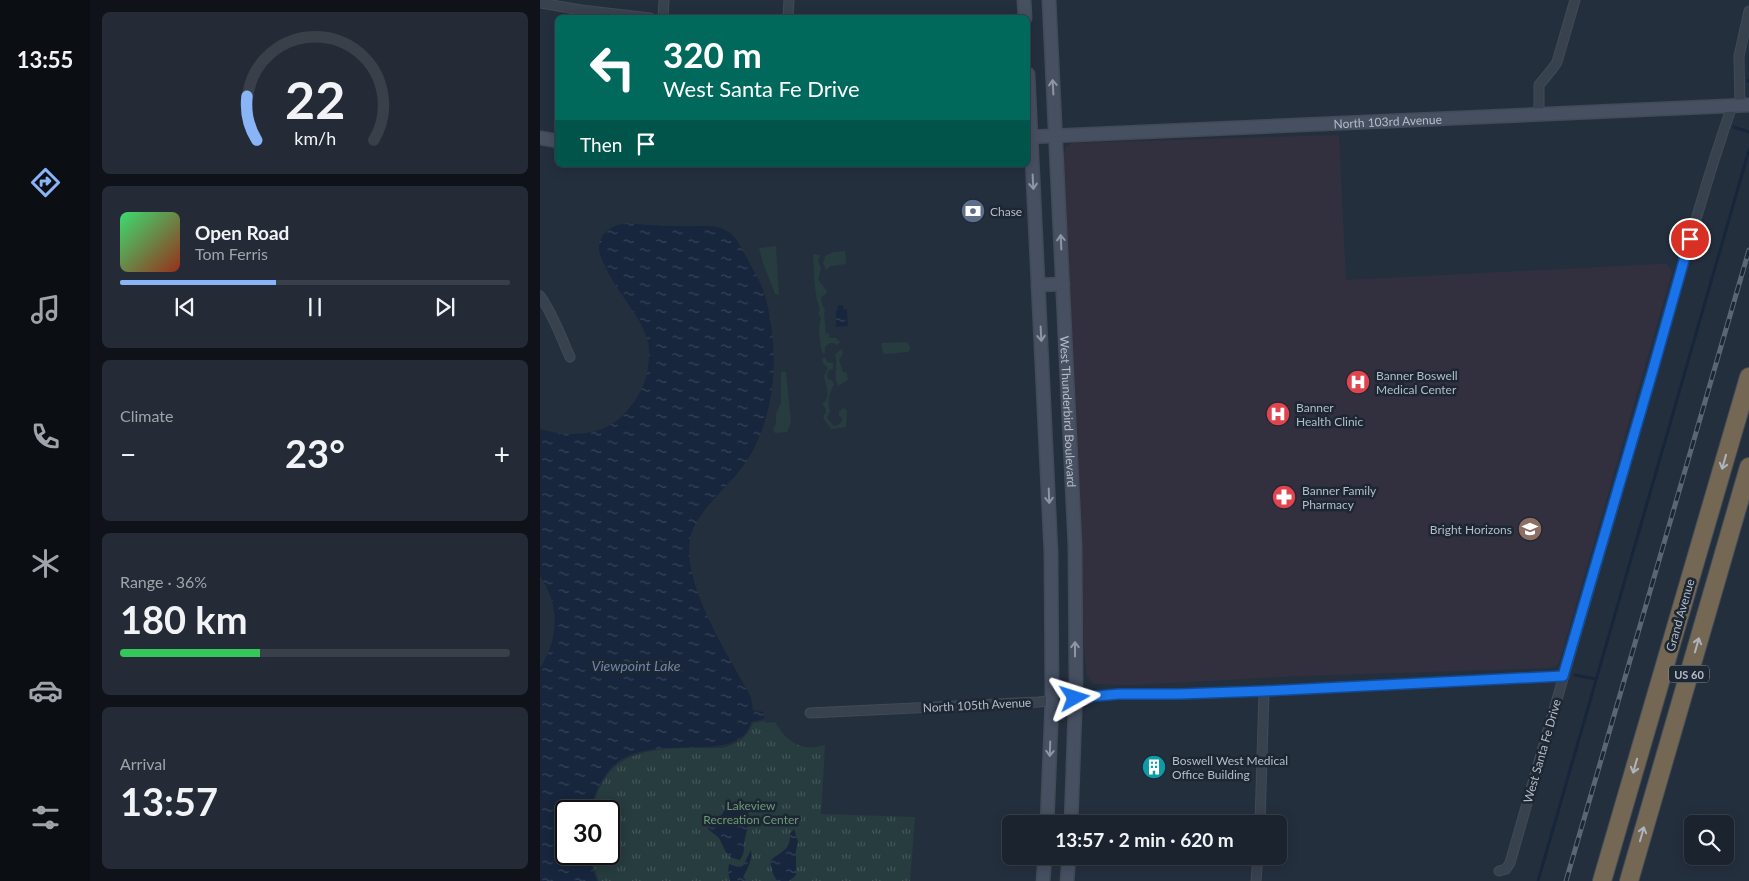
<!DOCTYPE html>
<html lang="en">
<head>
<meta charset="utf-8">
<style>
	:root { --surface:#1b232e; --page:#242b36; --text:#f1f3f6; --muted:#a0a4aa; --line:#39404a; --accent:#8ab4f8 }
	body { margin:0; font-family:Lato,sans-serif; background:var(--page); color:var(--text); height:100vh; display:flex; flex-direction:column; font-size:19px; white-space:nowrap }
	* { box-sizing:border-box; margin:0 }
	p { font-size:16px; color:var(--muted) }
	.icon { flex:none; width:28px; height:28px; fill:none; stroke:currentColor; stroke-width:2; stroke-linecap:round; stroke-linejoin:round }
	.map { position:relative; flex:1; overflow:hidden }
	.side { display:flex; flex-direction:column; gap:12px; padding:12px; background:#0f1319; width:450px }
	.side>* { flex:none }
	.guide { position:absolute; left:15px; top:15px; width:475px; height:152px; border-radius:8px; box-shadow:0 2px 12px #0003,0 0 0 1px var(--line); background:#00695c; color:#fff; overflow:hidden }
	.tools { position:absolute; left:1144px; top:815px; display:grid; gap:10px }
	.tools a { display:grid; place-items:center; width:50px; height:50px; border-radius:8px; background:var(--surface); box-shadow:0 2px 12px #0003,0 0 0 1px var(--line); font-size:25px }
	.speed { position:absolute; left:15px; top:800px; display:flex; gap:10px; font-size:25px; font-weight:700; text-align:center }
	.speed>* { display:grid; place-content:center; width:65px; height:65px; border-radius:50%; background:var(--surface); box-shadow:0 2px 12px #0003,0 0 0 1px var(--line); line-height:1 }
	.speed .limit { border:2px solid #111; border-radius:8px; background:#fff; color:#111 }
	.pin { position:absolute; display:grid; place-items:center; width:42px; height:42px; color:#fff; margin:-21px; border:2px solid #fff; border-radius:50%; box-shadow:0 1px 5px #0007 }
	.me { position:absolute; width:55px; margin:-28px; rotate:84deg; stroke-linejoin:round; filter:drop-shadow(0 0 4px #0008) }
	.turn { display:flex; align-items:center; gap:18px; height:105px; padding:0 25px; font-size:22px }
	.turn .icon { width:65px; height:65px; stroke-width:2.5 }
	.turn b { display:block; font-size:35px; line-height:42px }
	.then { display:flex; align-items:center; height:48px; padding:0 25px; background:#0003; gap:10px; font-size:19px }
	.big { font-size:38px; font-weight:700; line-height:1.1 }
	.side .widget { flex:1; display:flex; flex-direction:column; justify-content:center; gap:8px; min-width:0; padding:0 18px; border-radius:8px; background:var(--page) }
	.side .dial { align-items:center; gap:0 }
	.dial svg { height:130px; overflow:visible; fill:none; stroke:var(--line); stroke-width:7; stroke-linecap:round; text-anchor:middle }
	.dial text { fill:var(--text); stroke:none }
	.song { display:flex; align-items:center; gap:15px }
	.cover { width:60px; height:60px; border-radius:8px; background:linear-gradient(135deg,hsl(140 70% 55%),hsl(10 70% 35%)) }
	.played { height:5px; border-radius:2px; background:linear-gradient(90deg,var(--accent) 40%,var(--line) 40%) }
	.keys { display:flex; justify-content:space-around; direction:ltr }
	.heat { display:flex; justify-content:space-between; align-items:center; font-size:28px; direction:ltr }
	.charge { height:8px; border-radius:4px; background:linear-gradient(90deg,#34c759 36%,var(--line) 0) }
	.trip { position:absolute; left:462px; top:815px; width:285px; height:50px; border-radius:8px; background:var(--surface); box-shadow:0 2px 12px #0003,0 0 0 1px var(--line); font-weight:700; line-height:50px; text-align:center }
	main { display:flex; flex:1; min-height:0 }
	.dock { display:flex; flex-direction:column; width:90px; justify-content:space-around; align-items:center; background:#0b0e12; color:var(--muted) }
	.dock .icon { width:35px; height:35px }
	.dock .selected { color:var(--accent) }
	.dock b { font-size:22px; color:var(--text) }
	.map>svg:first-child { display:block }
	.medical { fill:#32303f }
	.green { fill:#263c3f }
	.park { fill:url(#park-tufts) }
	.water { fill:url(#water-ripples) }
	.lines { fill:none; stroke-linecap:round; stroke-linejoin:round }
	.stream { stroke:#17263c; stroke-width:3 }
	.street-casing { stroke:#414a57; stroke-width:11 }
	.secondary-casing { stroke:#414a57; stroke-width:15 }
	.highway-casing { stroke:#434c59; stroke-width:20 }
	.street { stroke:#38414e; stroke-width:9 }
	.secondary { stroke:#465061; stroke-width:12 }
	.highway { stroke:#746855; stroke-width:18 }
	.rail-casing { stroke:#5a6575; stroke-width:5 }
	.rail { stroke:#1d2633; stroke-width:3; stroke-dasharray:9; stroke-linecap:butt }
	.oneway { stroke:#8e96a5 }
	.oneway2 { stroke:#aeb4bd }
	.route-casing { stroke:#114b97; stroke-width:12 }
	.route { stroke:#1a73e8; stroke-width:9 }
	.labels { text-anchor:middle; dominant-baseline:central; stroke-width:5; stroke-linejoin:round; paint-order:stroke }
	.shield { fill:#1d2633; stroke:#878f9c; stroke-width:1 }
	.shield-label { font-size:11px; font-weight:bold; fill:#b4bcc9 }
	.street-label { font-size:12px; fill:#b4bcc9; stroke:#1d2633 }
	.poi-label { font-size:12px; fill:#b4bcc9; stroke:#1d2633; text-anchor:start }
	.park-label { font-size:12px; fill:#6b9a76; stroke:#1d2633 }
	.water-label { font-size:14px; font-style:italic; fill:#6d86a8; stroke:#1d2633 }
</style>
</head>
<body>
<main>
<nav class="dock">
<b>13:55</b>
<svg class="icon selected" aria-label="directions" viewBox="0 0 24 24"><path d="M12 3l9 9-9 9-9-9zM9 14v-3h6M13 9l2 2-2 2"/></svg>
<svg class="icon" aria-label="music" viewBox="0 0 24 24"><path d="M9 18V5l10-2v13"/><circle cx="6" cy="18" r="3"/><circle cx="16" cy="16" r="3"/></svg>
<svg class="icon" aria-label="phone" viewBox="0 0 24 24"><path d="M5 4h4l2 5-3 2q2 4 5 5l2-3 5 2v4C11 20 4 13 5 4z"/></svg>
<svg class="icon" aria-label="climate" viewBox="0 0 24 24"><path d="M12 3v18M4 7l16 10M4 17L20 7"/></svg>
<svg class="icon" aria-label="car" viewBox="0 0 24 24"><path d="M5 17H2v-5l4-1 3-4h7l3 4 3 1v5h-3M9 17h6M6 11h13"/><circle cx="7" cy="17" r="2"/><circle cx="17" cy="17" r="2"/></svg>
<svg class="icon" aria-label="filters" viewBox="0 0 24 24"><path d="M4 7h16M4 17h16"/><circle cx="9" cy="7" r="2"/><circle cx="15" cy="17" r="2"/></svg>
</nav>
<section class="side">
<div class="widget dial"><svg viewBox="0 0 100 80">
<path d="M14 69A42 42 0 1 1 86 69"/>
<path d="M14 69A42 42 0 0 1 8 42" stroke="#8ab4f8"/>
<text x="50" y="56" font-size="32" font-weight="700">22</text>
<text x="50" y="72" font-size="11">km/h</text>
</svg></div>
<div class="widget">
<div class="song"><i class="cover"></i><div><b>Open Road</b><p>Tom Ferris</p></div></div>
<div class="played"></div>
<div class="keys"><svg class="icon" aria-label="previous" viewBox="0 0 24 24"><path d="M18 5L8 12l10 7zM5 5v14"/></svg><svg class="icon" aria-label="pause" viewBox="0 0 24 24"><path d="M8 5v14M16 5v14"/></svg><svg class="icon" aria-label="next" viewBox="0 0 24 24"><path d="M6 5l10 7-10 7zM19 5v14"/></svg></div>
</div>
<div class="widget"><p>Climate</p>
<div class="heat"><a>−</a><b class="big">23°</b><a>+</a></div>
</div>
<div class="widget"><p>Range · 36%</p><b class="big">180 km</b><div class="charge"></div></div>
<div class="widget"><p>Arrival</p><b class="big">13:57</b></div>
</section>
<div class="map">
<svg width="1209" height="881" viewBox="0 0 1209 881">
	<defs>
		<pattern id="park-tufts" width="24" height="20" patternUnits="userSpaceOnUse" patternTransform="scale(1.25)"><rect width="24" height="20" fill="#263c3f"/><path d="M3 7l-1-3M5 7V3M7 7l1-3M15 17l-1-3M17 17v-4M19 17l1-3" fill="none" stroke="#435659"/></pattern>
		<pattern id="water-ripples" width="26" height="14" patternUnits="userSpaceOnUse" patternTransform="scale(1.25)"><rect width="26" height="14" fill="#17263c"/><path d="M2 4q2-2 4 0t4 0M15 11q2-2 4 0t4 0" fill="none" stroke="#364457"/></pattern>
	</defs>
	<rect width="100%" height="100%" fill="#242f3e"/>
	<polygon class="medical" points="799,135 806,280 1119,264 1126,264 1130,268 1132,274 1130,279 1019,663 1015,667 1009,668 759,676 591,685 553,684 547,676 544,651 538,460 523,155 525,150 527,146 533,143"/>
	<g class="green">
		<polygon points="236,246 239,295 235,294 223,263 219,248"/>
		<polygon points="305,251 306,264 291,266 286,270 283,263 285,256 293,252"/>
		<path d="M273 254 280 255 278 261 281 268 278 280 287 291 286 294 282 296 281 301 285 310 284 313 286 334 289 333V338H296L300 342 297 345 293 343H290L285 347V353H282C280 341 277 328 281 318L278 313 280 309C274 296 274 271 273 254Z"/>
		<polygon points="367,342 370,347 369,352 344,354 342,349 342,343"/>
		<path d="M302 349 303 354 299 360 303 372 307 373 308 380 298 386C293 375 298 365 295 354Z"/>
		<path d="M282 358H285L288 363H293V369L289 370 287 375 288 379 292 380 294 385C289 391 287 404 290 411L287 418 294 426 300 424 303 419 299 415V412L303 408 307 410 306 427 291 429 284 419 283 415 286 414V409L282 404C292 398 286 386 284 376L288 368 283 363Z"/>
		<polygon points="241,372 246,372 251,422 247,432 235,433 233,430 236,423 236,414 241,403"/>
	</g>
	<path class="park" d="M225 721 226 723 235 722C247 743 262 752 285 745L281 814 375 817 370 881H59L49 854H69V811H51C55 798 60 784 69 773 93 743 148 749 182 748 199 743 206 739 213 723Z"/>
	<g class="water">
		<path d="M87 223C105 225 122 226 140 226 154 227 172 223 185 230 197 235 203 251 209 262 215 273 222 284 225 296 240 350 237 413 207 461 191 485 154 512 150 540 143 585 186 651 207 690L211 697 213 710 224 712V719L211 722C210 727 208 732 204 735 180 760 105 733 72 767 61 778 54 796 50 811H26V854H48L57 881H0V668C19 638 20 606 0 576V429C26 437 58 437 80 418 95 404 106 386 108 366 109 358 110 350 108 343 103 318 78 294 67 270 64 264 59 256 59 248 59 232 73 225 87 223Z"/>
		<polygon points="303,305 304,310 307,309 308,326 296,327 296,310 298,310 297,306"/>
		<path d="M198 804H203C213 814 208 825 205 838 203 847 206 851 200 860 183 857 186 848 178 837 175 834 171 832 168 829L166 818 168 817 176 819 180 817 185 810Z"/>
		<path d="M254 829 258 842 256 850V875L249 881H237L233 874 230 861C239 852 251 851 250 834Z"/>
		<path d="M211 850C213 859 207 869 203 878L208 881H190L188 871 189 864 198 867 203 866Z"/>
	</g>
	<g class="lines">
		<g class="stream">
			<polyline points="1208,81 1209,81"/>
			<polyline points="1194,127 1209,132"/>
			<polyline points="1035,675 1056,679"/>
			<polyline points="998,881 1209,150"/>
		</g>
		<g class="street-casing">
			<g id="street">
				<polyline points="0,3 41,10 110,18"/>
				<polyline points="123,18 124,0"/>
				<polyline points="248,18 249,0"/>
				<polyline points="1200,106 1199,56 1209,11"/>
				<polyline points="999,116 999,85 1013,68 1017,62 1035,0"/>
				<path d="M0 296C13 314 21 337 30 357"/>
				<polyline points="270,713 498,702 579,694 639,694 724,691 1023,676"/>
				<polyline points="720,824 724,691"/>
				<path d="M959 871 966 869 970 863C1015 703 1063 544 1109 384 1136 291 1160 198 1192 106"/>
				<polyline points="716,881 718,856"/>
			</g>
		</g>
		<g class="secondary-casing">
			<g id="secondary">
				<polyline points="484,0 485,18"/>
				<path id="s1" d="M509 0 535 546 536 683 531 824"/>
				<polyline points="488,74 511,553 512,700 507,824"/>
				<path id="s2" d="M488 137 1209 105"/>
				<polyline points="0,138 18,141"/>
				<polyline points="498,285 523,284"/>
				<polyline points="503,881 505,856"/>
				<polyline points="527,881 529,856"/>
			</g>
		</g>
		<g class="highway-casing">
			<g id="highway">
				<polyline points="1062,881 1209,377"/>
				<polyline points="1089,881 1209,467"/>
			</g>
		</g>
		<use href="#street" class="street"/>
		<use href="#secondary" class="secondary"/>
		<use href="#highway" class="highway"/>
		<g class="rail-casing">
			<polyline id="rail" points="1026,881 1209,250"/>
		</g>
		<use href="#rail" class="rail"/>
	</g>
	<defs><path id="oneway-shaft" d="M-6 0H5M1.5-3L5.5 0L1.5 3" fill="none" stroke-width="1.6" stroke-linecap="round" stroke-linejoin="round" transform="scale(1.25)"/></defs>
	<g class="oneway">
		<use href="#oneway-shaft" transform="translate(513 87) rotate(-93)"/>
		<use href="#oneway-shaft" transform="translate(493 182) rotate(87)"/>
		<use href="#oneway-shaft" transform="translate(521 242) rotate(-93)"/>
		<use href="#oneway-shaft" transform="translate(501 334) rotate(87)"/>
		<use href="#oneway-shaft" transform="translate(509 496) rotate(88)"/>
		<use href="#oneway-shaft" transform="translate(535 649) rotate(-90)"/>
		<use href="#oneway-shaft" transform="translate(510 749) rotate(92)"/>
	</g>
	<g class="oneway2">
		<use href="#oneway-shaft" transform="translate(1184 462) rotate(106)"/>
		<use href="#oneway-shaft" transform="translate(1157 645) rotate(-74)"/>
		<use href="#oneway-shaft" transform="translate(1095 766) rotate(106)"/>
		<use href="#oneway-shaft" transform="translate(1102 834) rotate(-74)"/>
	</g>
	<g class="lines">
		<g class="route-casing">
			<polyline id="route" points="535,698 579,694 639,694 724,691 1023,676 1112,373 1150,239"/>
		</g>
		<use href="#route" class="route"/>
	</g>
	<defs>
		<g id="bank-disc" transform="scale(1.25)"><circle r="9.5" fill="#5c6f8a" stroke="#1d2633"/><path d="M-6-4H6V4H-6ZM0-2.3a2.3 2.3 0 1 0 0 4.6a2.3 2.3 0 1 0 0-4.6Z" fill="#fff"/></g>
		<g id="hospital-disc" transform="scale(1.25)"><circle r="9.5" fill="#e0444e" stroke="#1d2633"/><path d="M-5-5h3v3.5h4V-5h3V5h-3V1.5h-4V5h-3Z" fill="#fff"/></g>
		<g id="pharmacy-disc" transform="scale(1.25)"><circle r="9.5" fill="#e0444e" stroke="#1d2633"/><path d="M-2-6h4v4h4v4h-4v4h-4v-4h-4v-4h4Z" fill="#fff"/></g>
		<g id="school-disc" transform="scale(1.25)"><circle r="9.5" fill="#8d6e63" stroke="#1d2633"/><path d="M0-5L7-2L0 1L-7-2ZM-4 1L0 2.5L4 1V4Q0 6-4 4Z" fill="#fff"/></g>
		<g id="building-disc" transform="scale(1.25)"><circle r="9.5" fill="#0f9aa8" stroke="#1d2633"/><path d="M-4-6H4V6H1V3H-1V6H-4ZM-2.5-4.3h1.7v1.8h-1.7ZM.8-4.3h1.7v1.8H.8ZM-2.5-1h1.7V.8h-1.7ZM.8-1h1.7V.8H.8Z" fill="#fff"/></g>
	</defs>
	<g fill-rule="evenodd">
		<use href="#bank-disc" x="433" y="211"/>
		<use href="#hospital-disc" x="818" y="382"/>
		<use href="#hospital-disc" x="738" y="414"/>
		<use href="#pharmacy-disc" x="744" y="497"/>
		<use href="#school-disc" x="990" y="529"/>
		<use href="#building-disc" x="614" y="767"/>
	</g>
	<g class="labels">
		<rect class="shield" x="1129" y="665.5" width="40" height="17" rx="4"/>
		<g class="shield-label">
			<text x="1149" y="674">US 60</text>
		</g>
		<g class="street-label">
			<text stroke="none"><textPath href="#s2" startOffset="360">North 103rd Avenue</textPath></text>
			<text stroke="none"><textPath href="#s1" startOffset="412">West Thunderbird Boulevard</textPath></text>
			<text transform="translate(1140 615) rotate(-74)">Grand Avenue</text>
			<text transform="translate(437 705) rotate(-3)">North 105th Avenue</text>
			<text transform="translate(1002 751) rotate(-74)">West Santa Fe Drive</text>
		</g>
		<g class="poi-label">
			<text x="450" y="211">Chase</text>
			<text x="836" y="375">Banner Boswell<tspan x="836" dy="14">Medical Center</tspan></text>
			<text x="756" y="407">Banner<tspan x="756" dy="14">Health Clinic</tspan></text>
			<text x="762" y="490">Banner Family<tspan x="762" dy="14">Pharmacy</tspan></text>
			<text x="972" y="529" text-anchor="end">Bright Horizons</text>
			<text x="632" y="760">Boswell West Medical<tspan x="632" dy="14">Office Building</tspan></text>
		</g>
		<g class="park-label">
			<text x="211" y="805">Lakeview<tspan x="211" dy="14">Recreation Center</tspan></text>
		</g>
		<g class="water-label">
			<text x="96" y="665">Viewpoint Lake</text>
		</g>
	</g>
</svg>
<div class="tools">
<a><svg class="icon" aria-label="search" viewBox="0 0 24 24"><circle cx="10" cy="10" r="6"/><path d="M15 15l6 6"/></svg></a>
</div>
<div class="speed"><div class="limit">30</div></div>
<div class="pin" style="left:1150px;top:239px;background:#d93025"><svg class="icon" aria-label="arrive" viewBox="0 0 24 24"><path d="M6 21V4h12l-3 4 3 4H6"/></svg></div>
<svg class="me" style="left:535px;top:698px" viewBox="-20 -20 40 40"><path d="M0-17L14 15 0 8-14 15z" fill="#1a73e8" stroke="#fff" stroke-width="4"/></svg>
<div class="trip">13:57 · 2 min · 620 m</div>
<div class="guide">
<div class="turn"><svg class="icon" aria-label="left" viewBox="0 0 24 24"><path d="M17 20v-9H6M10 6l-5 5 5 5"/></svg><div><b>320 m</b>West Santa Fe Drive</div></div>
<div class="then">Then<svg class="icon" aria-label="arrive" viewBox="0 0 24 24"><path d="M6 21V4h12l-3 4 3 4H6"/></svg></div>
</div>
</div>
</main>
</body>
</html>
